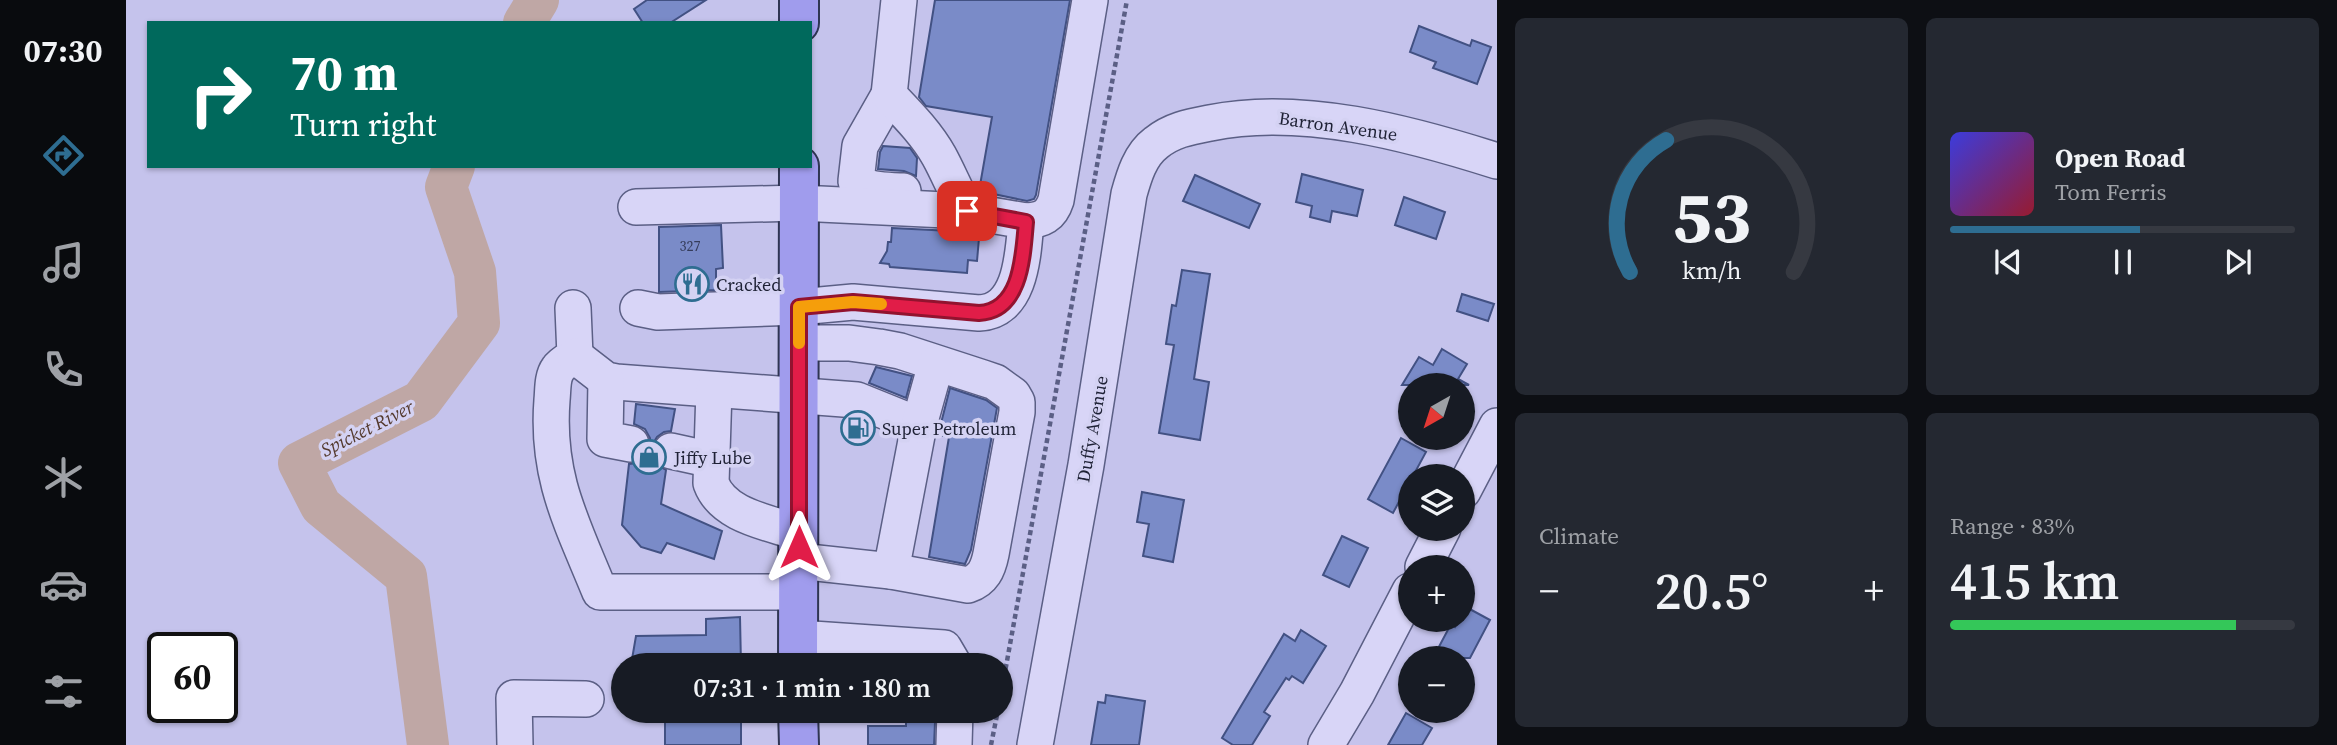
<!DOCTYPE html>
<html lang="en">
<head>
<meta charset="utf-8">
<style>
	:root { --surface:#171b24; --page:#242831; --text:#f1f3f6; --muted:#9ea1a6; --line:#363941; --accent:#2e6d91 }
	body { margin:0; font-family:"Source Serif 4",serif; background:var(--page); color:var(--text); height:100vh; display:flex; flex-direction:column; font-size:26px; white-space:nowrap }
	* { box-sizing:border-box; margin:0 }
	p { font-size:23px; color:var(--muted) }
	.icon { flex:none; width:38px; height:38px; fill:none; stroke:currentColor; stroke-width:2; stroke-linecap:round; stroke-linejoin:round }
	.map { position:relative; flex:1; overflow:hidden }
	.sheet { display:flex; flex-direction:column; gap:18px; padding:18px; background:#0d0f14; width:840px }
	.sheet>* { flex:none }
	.top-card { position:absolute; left:21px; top:21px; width:665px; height:147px; border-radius:0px; box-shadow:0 2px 5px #0004; background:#00695c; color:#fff; overflow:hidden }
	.needle { width:46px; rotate:219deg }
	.buttons { position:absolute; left:1272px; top:373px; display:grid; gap:14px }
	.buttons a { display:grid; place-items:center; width:77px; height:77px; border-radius:50%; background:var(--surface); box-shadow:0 2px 5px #0004; font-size:35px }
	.speed { position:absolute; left:21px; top:632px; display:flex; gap:14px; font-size:35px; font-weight:700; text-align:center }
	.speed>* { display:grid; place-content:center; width:91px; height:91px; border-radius:50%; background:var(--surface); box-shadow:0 2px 5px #0004; line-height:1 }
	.speed .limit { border:4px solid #111; border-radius:10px; background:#fff; color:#111 }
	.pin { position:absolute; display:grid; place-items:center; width:60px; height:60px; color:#fff; margin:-30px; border-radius:14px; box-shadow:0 4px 10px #0006 }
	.me { position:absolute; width:77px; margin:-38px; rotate:0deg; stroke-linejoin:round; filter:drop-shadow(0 0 5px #0008) }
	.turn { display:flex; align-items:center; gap:24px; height:147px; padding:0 28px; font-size:32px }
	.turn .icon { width:91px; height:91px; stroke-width:2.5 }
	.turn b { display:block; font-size:49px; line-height:60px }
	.big { font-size:52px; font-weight:600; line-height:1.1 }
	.sheet .widget { flex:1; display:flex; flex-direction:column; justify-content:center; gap:10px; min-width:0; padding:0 24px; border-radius:10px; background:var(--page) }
	.sheet .dial { align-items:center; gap:0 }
	.dial svg { height:182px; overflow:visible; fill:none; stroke:var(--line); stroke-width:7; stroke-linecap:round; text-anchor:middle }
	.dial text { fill:var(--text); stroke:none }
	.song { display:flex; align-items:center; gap:21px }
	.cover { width:84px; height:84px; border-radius:10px; background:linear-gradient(135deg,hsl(240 70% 55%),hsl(350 70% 35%)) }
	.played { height:7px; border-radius:4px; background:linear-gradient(90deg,var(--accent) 55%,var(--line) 55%) }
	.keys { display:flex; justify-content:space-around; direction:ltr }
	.heat { display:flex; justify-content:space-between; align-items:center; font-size:38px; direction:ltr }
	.charge { height:10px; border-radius:5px; background:linear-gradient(90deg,#34c759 83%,var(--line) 0) }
	.sheet .tiles { flex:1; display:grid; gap:18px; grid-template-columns:repeat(2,1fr) }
	.trip { position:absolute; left:485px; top:653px; width:402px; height:70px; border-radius:35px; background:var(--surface); box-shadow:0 2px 5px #0004; font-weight:600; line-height:70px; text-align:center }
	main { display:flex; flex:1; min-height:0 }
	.dock { display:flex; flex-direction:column; width:126px; justify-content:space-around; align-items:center; background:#090b0e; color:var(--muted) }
	.dock .icon { width:49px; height:49px }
	.dock .current { color:var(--accent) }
	.dock b { font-size:32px; color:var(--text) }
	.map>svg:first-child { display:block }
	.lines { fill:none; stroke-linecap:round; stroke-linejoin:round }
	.river { stroke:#bfa7a5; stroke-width:42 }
	.building { fill:#7a8bc8; stroke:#425183; stroke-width:2 }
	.minor-casing { stroke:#5b5f85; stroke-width:38 }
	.major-casing { stroke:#2f3553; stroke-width:42 }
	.path { stroke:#5b5f85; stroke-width:4.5; stroke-dasharray:5 3.5; stroke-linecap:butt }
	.minor { stroke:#d8d5f7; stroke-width:35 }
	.major { stroke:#a09ced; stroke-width:38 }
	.route-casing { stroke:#92132f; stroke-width:18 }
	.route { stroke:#e11d48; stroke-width:12 }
	.slow { stroke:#f59e0b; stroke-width:12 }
	.labels { text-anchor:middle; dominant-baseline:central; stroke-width:7; stroke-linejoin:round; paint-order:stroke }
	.number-label { font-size:14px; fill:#353c5a }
	.street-label { font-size:18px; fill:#1e2135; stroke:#d4d2f3 }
	.poi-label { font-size:18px; fill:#1e2135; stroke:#d4d2f3; text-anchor:start }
	.water-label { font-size:19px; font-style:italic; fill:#543a2e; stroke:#d4d2f3 }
</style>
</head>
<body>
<main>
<nav class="dock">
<b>07:30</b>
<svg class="icon current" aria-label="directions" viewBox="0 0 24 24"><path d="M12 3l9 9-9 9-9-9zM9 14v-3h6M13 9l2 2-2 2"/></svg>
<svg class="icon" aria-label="music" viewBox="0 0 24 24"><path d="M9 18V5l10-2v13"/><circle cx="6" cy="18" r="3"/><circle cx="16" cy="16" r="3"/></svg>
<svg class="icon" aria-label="phone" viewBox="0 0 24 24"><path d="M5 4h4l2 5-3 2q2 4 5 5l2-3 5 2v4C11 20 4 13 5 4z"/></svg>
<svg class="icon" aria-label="climate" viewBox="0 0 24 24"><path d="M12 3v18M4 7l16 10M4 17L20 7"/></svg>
<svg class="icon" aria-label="car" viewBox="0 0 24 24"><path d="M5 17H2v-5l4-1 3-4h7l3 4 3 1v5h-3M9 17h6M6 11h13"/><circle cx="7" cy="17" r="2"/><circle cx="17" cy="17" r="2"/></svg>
<svg class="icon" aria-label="filters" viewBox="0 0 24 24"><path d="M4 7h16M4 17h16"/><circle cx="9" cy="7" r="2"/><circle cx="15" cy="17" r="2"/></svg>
</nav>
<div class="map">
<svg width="1371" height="745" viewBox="0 0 1371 745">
	<rect width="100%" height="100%" fill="#c5c3ec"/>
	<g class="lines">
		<g class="river">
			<polyline points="398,23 412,0"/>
			<polyline points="302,745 280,576 195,506 173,463 295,401 353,323 349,272 320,187 328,166"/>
		</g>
	</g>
	<g class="building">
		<polygon points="521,0 580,0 544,23 517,23 508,9"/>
		<polygon points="809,0 944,0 910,195 908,199 901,201 853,191 866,117 800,106 793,97"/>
		<polygon points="1293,26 1344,46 1346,40 1365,47 1351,84 1307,68 1310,62 1284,52"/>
		<polygon points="757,146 784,148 791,158 790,176 778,171 752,169 754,152"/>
		<polygon points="1176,174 1237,190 1231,216 1206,211 1204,222 1184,217 1186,206 1170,202"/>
		<polygon points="1069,175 1134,204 1123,228 1057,201"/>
		<polygon points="1278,197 1319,212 1310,239 1269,225"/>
		<polygon points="595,225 597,268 590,269 590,290 533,292 533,227"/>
		<polygon points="766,228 845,232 844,237 853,238 851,261 842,260 841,273 764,267 763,264 754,263 761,251 762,242 765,242"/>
		<polygon points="1056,270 1084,274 1068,379 1083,382 1074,440 1033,433 1048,345 1040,344 1046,305 1050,306"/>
		<polygon points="1336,294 1368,304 1362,321 1331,311"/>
		<polygon points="1316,349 1341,364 1332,379 1343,385 1276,385 1293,357 1307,365"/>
		<polygon points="750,367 786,376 780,398 743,383"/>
		<polygon points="824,388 860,400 871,408 845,550 839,564 803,557 823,437 812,435"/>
		<polygon points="510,404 549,409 545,431 538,432 531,437 525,447 526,458 531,465 540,470 535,504 596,531 588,559 541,543 535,553 515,547 496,525 503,464 512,463 520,458 525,447 524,438 519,429 508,424"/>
		<polygon points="1275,438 1300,452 1287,476 1284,476 1284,481 1267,513 1242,499"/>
		<polygon points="1016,492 1058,500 1047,562 1017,556 1023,524 1011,522"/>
		<polygon points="1216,536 1242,548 1223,587 1197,575"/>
		<polygon points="1340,607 1364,620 1344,658 1307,658 1325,624 1329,627 1333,620 1337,620"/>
		<polygon points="614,617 615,665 505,665 510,636 580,635 580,619"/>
		<polygon points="1175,630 1200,646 1177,683 1166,676 1163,680 1160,678 1138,712 1144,716 1126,745 1107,745 1096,738 1158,634 1169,641"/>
		<polygon points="980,695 1019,701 1013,745 965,745 972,702 979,703"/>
		<rect x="539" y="710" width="76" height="35"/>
		<polygon points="1280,713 1306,728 1296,745 1262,745"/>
		<polygon points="780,722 809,722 808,745 742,745 742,726 780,726"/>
	</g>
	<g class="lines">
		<g class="minor-casing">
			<g id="minor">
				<path d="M763 95 734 146 730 181C742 192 762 190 777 191"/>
				<polyline points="510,207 673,203 841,211"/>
				<path d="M900 221C916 220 925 216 930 200L964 0"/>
				<path d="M447 308 449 356C444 359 435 364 432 369 426 377 427 391 426 400 420 477 446 523 474 592H673"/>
				<path d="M512 308 532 312 673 307 727 302 853 313C896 311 897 253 900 221L841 211C830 193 823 174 813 156 800 133 781 114 763 95L773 0"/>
				<path d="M673 343H723L753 347 774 351 857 378 869 382 887 395 891 402V412L865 554C862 569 857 580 842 585L765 571"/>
				<polyline points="449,356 480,380 490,382 731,400 793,425 765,571 673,561"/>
				<polyline points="480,380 479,439 505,444"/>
				<path d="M588 390 585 483C597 516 642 522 673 533"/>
				<polyline points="793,425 810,364"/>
				<polyline points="545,451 586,460"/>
				<polyline points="1337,491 1371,426"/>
				<polyline points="1297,567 1317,528"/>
				<polyline points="672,638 818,648 828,665"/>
				<polyline points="389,745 388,698 460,699"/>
				<polyline points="828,745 829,710"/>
				<path d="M909 745 960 465 1003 194C1008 176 1014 155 1030 143 1046 130 1063 127 1084 123 1175 104 1283 133 1371 161"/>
				<polyline points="1200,745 1231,693 1284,591"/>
			</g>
		</g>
		<g class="major-casing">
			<g id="major">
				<polyline points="673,0 673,23"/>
				<polyline points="672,665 673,166"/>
				<polyline points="672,710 673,745"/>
			</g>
		</g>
		<g class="path">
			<polyline points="875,694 1001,0"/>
			<polyline points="865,745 872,710"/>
		</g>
		<use href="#minor" class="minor"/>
		<use href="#major" class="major"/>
	</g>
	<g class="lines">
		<g class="route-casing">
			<path id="route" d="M673 547V307L727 302 853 313C896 311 897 254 900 222L841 211"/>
		</g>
		<use href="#route" class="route"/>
		<polyline class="slow" points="673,343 673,307 727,302 755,304"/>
	</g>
	<defs>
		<g id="restaurant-ring" transform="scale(1.75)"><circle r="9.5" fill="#d4d2f3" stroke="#2e6d91" stroke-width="1.5"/><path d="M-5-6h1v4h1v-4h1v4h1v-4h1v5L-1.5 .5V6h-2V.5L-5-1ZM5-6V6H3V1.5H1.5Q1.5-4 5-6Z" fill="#2e6d91"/></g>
		<g id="fuel-ring" transform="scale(1.75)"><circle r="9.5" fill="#d4d2f3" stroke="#2e6d91" stroke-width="1.5"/><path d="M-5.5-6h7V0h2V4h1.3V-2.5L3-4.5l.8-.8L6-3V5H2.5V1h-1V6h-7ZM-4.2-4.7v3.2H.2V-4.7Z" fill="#2e6d91"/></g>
		<g id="shop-ring" transform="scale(1.75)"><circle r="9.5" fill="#d4d2f3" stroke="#2e6d91" stroke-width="1.5"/><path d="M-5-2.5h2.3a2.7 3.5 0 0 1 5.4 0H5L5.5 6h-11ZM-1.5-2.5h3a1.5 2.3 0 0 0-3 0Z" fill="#2e6d91"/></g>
	</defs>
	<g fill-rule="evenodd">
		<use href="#restaurant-ring" x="566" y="284"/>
		<use href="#fuel-ring" x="732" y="428"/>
		<use href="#shop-ring" x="523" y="457"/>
	</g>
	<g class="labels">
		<g class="number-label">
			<text x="564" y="246">327</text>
		</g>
		<g class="street-label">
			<text transform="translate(1212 126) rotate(8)">Barron Avenue</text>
			<text transform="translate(966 429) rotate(-80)">Duffy Avenue</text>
		</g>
		<g class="poi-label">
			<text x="590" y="284">Cracked</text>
			<text x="756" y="428">Super Petroleum</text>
			<text x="548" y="457">Jiffy Lube</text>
		</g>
		<g class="water-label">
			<text transform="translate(241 428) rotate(-27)">Spicket River</text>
		</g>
	</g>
</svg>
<div class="buttons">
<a><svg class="needle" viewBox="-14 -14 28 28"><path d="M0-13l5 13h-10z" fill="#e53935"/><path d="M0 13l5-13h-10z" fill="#9ea1a6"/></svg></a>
<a><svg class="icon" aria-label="layers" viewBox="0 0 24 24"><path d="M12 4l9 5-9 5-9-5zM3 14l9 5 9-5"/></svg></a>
<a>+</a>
<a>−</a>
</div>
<div class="speed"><div class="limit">60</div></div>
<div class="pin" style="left:841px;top:211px;background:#d93025"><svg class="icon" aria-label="arrive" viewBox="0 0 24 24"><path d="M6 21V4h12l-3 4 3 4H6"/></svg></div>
<svg class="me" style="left:673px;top:547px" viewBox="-20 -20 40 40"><path d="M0-17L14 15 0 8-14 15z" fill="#e11d48" stroke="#fff" stroke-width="4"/></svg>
<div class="trip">07:31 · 1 min · 180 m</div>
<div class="top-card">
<div class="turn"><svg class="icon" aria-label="right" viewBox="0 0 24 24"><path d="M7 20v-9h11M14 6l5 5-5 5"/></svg><div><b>70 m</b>Turn right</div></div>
</div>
</div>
<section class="sheet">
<div class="tiles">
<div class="widget dial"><svg viewBox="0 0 100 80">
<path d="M14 69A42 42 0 1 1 86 69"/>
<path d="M14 69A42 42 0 0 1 30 11" stroke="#2e6d91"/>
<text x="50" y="56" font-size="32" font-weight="700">53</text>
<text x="50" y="72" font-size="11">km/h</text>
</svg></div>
<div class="widget">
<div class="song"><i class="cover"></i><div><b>Open Road</b><p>Tom Ferris</p></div></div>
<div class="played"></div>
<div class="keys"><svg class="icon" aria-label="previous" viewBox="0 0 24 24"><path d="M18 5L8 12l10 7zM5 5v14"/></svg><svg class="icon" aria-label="pause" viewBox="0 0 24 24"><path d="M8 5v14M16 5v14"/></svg><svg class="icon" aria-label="next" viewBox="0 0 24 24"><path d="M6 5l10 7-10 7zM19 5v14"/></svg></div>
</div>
<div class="widget"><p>Climate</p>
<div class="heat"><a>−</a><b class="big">20.5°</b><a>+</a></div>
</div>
<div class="widget"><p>Range · 83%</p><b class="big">415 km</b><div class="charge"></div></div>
</div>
</section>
</main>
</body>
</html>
